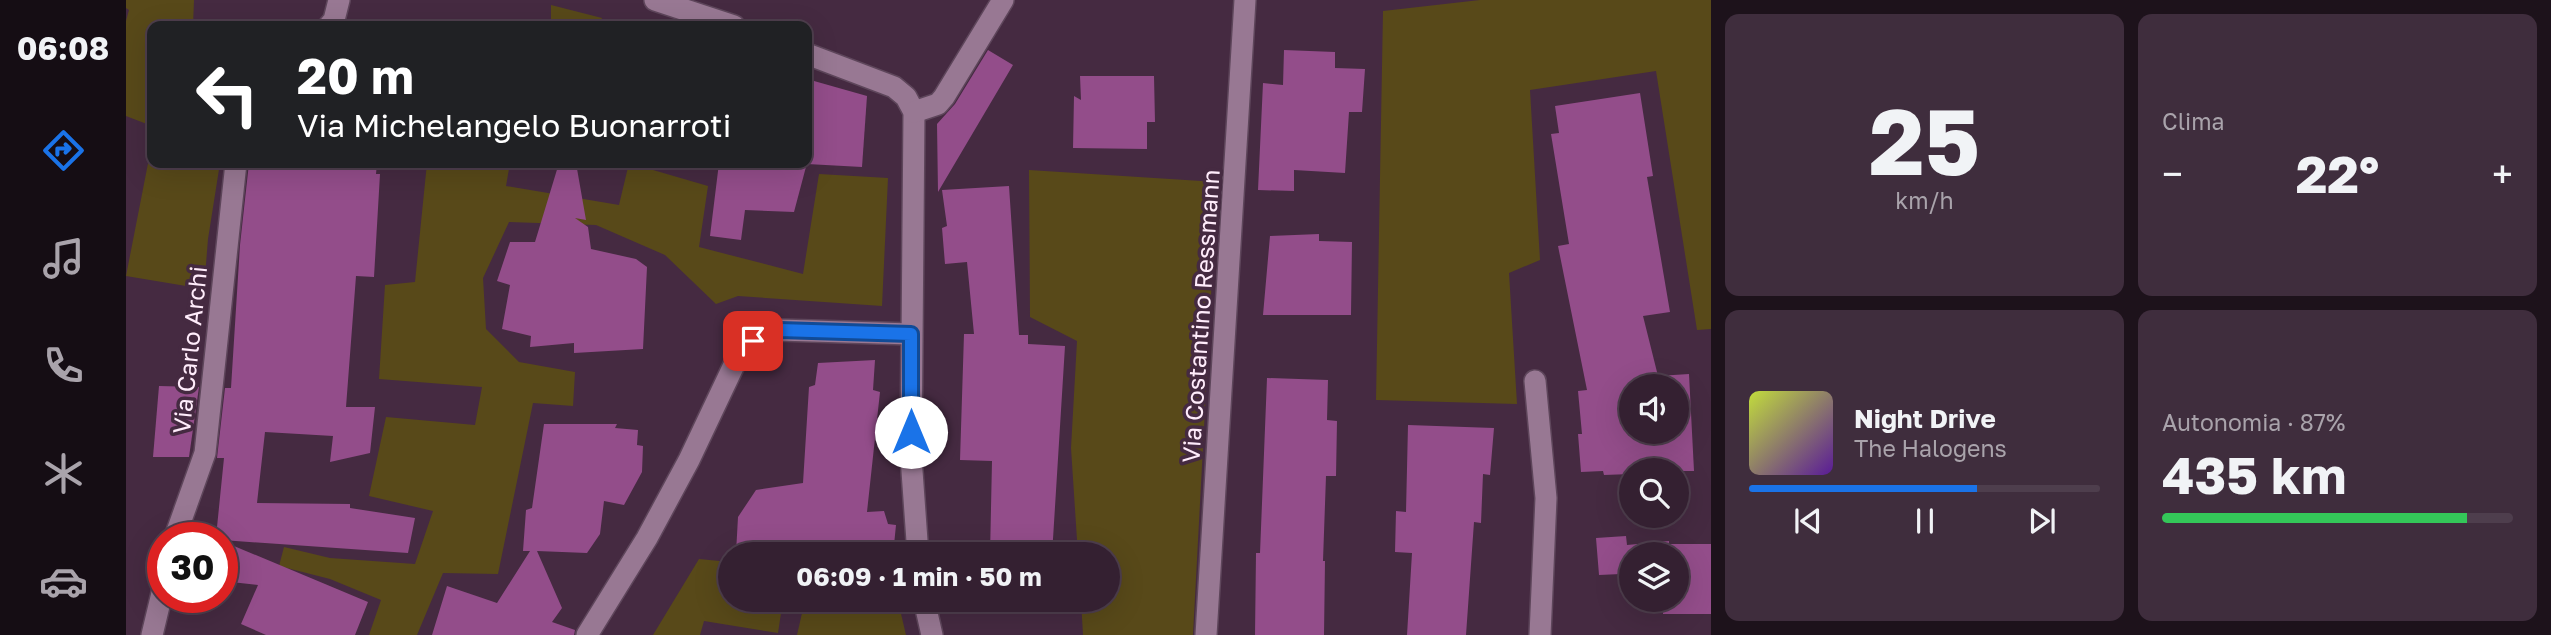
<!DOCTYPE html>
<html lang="it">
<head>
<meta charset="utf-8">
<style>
	:root { --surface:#342031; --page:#3f2d3d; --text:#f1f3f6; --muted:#a9a3ab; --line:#4e3e4d; --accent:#1a73e8 }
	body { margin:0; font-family:"Golos Text",sans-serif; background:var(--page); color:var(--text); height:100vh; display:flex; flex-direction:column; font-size:26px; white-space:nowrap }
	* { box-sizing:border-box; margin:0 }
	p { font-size:23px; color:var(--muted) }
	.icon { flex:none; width:38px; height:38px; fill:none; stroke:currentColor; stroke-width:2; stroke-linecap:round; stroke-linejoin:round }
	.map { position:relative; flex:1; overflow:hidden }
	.panel { display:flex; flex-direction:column; gap:14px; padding:14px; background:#1d121b; width:840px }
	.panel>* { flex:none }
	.banner { position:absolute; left:21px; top:21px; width:665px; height:147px; border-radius:14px; box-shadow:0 7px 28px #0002,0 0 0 2px var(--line); background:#202124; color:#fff; overflow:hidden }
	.tools { position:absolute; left:1493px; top:374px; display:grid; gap:14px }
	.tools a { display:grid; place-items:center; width:70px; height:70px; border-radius:50%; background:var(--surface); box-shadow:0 7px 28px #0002,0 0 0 2px var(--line); font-size:35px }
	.speed { position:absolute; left:21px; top:522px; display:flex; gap:14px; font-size:35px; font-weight:700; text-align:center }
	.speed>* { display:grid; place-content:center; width:91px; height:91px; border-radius:50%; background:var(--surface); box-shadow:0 7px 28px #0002,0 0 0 2px var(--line); line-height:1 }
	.speed .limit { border:10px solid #d22; background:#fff; color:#111 }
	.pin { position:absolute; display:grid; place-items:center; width:60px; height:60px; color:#fff; margin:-30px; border-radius:14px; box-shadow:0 4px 10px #0006 }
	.me { position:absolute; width:77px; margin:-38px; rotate:0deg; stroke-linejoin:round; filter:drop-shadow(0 0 5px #0008) }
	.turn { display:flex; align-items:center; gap:24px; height:147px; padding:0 35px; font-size:32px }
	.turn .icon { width:91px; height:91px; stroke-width:2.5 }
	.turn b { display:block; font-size:49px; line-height:60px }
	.big { font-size:52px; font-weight:700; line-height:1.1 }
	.panel .card { flex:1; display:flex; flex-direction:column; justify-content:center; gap:10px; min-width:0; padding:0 24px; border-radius:14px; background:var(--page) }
	.panel .dial { align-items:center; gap:0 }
	.dial b { font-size:91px; line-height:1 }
	.song { display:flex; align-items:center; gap:21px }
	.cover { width:84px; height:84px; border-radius:10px; background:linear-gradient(135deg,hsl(70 70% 55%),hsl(270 70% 35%)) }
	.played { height:7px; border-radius:4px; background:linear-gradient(90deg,var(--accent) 65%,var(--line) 65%) }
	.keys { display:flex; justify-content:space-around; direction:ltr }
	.heat { display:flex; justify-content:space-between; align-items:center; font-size:38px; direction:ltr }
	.charge { height:10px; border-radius:5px; background:linear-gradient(90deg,#34c759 87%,var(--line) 0) }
	.panel .tiles { flex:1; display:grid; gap:14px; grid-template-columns:repeat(2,1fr) }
	.trip { position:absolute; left:592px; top:542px; width:402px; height:70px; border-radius:35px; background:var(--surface); box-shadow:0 7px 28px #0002,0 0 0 2px var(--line); font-weight:700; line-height:70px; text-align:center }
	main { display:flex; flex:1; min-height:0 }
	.tabs { display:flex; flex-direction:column; width:126px; justify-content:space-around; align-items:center; background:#150d14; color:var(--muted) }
	.tabs .icon { width:49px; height:49px }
	.tabs .current { color:var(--accent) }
	.tabs b { font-size:32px; color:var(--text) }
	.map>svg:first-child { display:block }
	.green { fill:#584919 }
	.building { fill:#934d8a; fill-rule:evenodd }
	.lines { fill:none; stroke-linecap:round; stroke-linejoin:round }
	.minor-casing { stroke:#5e465b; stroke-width:24 }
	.minor { stroke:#987893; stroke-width:21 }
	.route-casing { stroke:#114b97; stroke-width:18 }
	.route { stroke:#1a73e8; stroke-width:12 }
	.labels { text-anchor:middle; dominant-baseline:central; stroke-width:7; stroke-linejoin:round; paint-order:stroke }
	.street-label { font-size:24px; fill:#ffecfb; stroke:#452a41 }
</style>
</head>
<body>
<main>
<nav class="tabs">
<b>06:08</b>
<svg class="icon current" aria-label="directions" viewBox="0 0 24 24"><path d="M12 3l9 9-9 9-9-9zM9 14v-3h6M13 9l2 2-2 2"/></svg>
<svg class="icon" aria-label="music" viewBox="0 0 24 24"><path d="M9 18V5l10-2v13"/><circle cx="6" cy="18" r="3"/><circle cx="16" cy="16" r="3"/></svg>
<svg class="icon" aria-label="phone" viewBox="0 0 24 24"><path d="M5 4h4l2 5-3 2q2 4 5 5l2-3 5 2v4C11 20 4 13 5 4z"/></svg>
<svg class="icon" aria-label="climate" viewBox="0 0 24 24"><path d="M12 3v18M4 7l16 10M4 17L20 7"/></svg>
<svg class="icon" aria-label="car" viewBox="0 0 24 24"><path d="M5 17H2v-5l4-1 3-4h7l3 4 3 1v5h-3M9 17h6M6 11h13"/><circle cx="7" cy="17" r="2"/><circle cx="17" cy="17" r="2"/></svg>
</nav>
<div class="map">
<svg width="1585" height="635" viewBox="0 0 1585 635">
	<rect width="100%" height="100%" fill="#452a41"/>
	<g class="green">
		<polygon points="0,0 68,0 67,26 26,26 26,126 0,116 0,21 3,10 0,8"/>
		<polygon points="1354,0 1585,0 1585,329 1571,330 1530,71 1404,90 1414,260 1383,273 1391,404 1250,400 1257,11"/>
		<polygon points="425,5 476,18 473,26 425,26"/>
		<polygon points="26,143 26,163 94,163 82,239 78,289 0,276"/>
		<polygon points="301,163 384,163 380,186 493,205 503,163 582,186 573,247 677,274 693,174 762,178 756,306 612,296 590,304 539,255 470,225 383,222 357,278 360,329 393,362 449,372 447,406 407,403 372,574 317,573 291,635 243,635 255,600 204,579 153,566 158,547 204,558 289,564 307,511 243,496 260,417 349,425 356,387 253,379 259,285 289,282"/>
		<polygon points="903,170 1091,182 1067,635 957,635 955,600 982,600 982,555 952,555 945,448 951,341 904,317"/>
		<polygon points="573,559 604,562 604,600 657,600 652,633 578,621 574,635 527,635"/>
		<polygon points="679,600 772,601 780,635 671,635"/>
	</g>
	<g class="building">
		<polygon points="862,50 887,65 812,192 811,124 829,104"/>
		<polygon points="1158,50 1209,52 1209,68 1239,69 1236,112 1223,112 1219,173 1168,170 1168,191 1132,190 1137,83 1157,85"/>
		<polygon points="954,76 1028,76 1029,122 1021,122 1021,149 947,148 948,96 955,100"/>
		<polygon points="681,79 741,96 736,167 681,164"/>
		<path d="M1514 93 1527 176 1521 177 1544 312 1517 316 1532 376 1563 374 1568 471H1505V474L1478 475 1477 471 1455 472 1452 434H1456L1452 391 1461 390 1432 246 1443 244 1425 134 1433 133 1429 106ZM1505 387H1550V432H1505Z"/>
		<polygon points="123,163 251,163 250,174 254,174 248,277 230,276 220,407 249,407 244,453 204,462 207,436 139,432 131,503 224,504 224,508 289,518 282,553 96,540 96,537 90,537 98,458 91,458 99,388 105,388 114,245"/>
		<polygon points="433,163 450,163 460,220 449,218 462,227 465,249 510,259 521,267 517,349 448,353 448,343 404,347 405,336 376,329 384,285 371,281 384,242 409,242"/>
		<polygon points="593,163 681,163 668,212 619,210 615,240 584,236"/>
		<polygon points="883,186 893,335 902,335 902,344 939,346 926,555 864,555 866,461 834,460 838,334 848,334 841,262 819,264 816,228 821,226 816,190"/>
		<polygon points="1193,234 1193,241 1226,242 1225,315 1137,315 1144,236"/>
		<polygon points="749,360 747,390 754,392 741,512 758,511 762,524 770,525 767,555 629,555 610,553 612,517 630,490 677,483 683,387 689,385 692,363"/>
		<polygon points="1141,378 1202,380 1201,420 1211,421 1210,476 1200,476 1197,561 1199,561 1198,635 1129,635 1130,553 1134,553"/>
		<polygon points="33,386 73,387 63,457 27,457"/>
		<polygon points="418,424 491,424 489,428 512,430 511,445 517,446 516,472 498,505 478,501 474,534 461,553 411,551 436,608 426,622 449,630 448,635 306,635 321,586 371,603 404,551 397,551 400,510 406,508"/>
		<polygon points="1282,425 1368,428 1364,475 1357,474 1355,523 1348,522 1340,635 1281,635 1286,553 1269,552 1270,511 1280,512"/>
		<polygon points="1500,536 1501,545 1543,541 1543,544 1585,544 1585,614 1537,614 1537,600 1550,600 1550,555 1505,555 1505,587 1495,588 1495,574 1473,575 1470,538"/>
		<polygon points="96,541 242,602 229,635 140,635 115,624 132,585 96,581"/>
	</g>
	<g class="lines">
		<g class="minor-casing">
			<g id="minor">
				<polyline points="529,0 608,26"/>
				<polyline points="203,26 208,20 213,0"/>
				<polyline points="681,54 768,87 780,97 788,112 785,457 792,555"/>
				<polyline points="788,112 812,104 818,97 877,0"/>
				<polyline points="1409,381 1420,498 1414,635"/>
				<polyline points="49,537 79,453 110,163"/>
				<polyline points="798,600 806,635"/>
				<polyline points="26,635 37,589"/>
				<polyline points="461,635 521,538 563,460 608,365 627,341 653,330 785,334"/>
				<polyline points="1080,635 1119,0"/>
			</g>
		</g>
		<use href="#minor" class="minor"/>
	</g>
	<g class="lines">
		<g class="route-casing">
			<polyline id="route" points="627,341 653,330 785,334 785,432"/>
		</g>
		<use href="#route" class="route"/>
	</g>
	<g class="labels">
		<g class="street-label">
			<text transform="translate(1074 316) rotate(-86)">Via Costantino Ressmann</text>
			<text transform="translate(63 350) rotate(-84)">Via Carlo Archi</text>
		</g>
	</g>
</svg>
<div class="tools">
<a><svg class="icon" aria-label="sound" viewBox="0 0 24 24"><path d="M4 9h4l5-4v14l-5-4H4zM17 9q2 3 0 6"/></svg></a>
<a><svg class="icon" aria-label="search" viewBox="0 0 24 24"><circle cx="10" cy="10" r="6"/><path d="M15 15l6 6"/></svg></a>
<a><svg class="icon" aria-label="layers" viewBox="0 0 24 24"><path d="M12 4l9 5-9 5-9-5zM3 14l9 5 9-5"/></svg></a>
</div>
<div class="speed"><div class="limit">30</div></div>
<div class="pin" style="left:627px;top:341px;background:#d93025"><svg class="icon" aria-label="arrive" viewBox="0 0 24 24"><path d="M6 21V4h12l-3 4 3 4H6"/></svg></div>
<svg class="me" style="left:785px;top:432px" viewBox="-20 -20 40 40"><circle r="19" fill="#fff"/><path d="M0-13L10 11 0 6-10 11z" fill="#1a73e8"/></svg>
<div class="trip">06:09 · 1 min · 50 m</div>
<div class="banner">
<div class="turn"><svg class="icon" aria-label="left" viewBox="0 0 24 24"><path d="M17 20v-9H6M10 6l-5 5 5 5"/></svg><div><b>20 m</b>Via Michelangelo Buonarroti</div></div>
</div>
</div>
<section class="panel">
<div class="tiles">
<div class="card dial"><b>25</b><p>km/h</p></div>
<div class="card"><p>Clima</p>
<div class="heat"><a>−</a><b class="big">22°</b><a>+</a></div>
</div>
<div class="card">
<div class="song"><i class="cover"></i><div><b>Night Drive</b><p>The Halogens</p></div></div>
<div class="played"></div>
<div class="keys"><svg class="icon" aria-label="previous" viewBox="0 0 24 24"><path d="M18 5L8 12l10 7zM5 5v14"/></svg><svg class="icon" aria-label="pause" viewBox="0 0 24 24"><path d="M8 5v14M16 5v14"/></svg><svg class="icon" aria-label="next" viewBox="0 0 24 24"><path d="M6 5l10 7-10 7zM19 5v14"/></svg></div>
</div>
<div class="card"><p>Autonomia · 87%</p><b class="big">435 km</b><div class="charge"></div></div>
</div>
</section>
</main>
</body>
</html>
